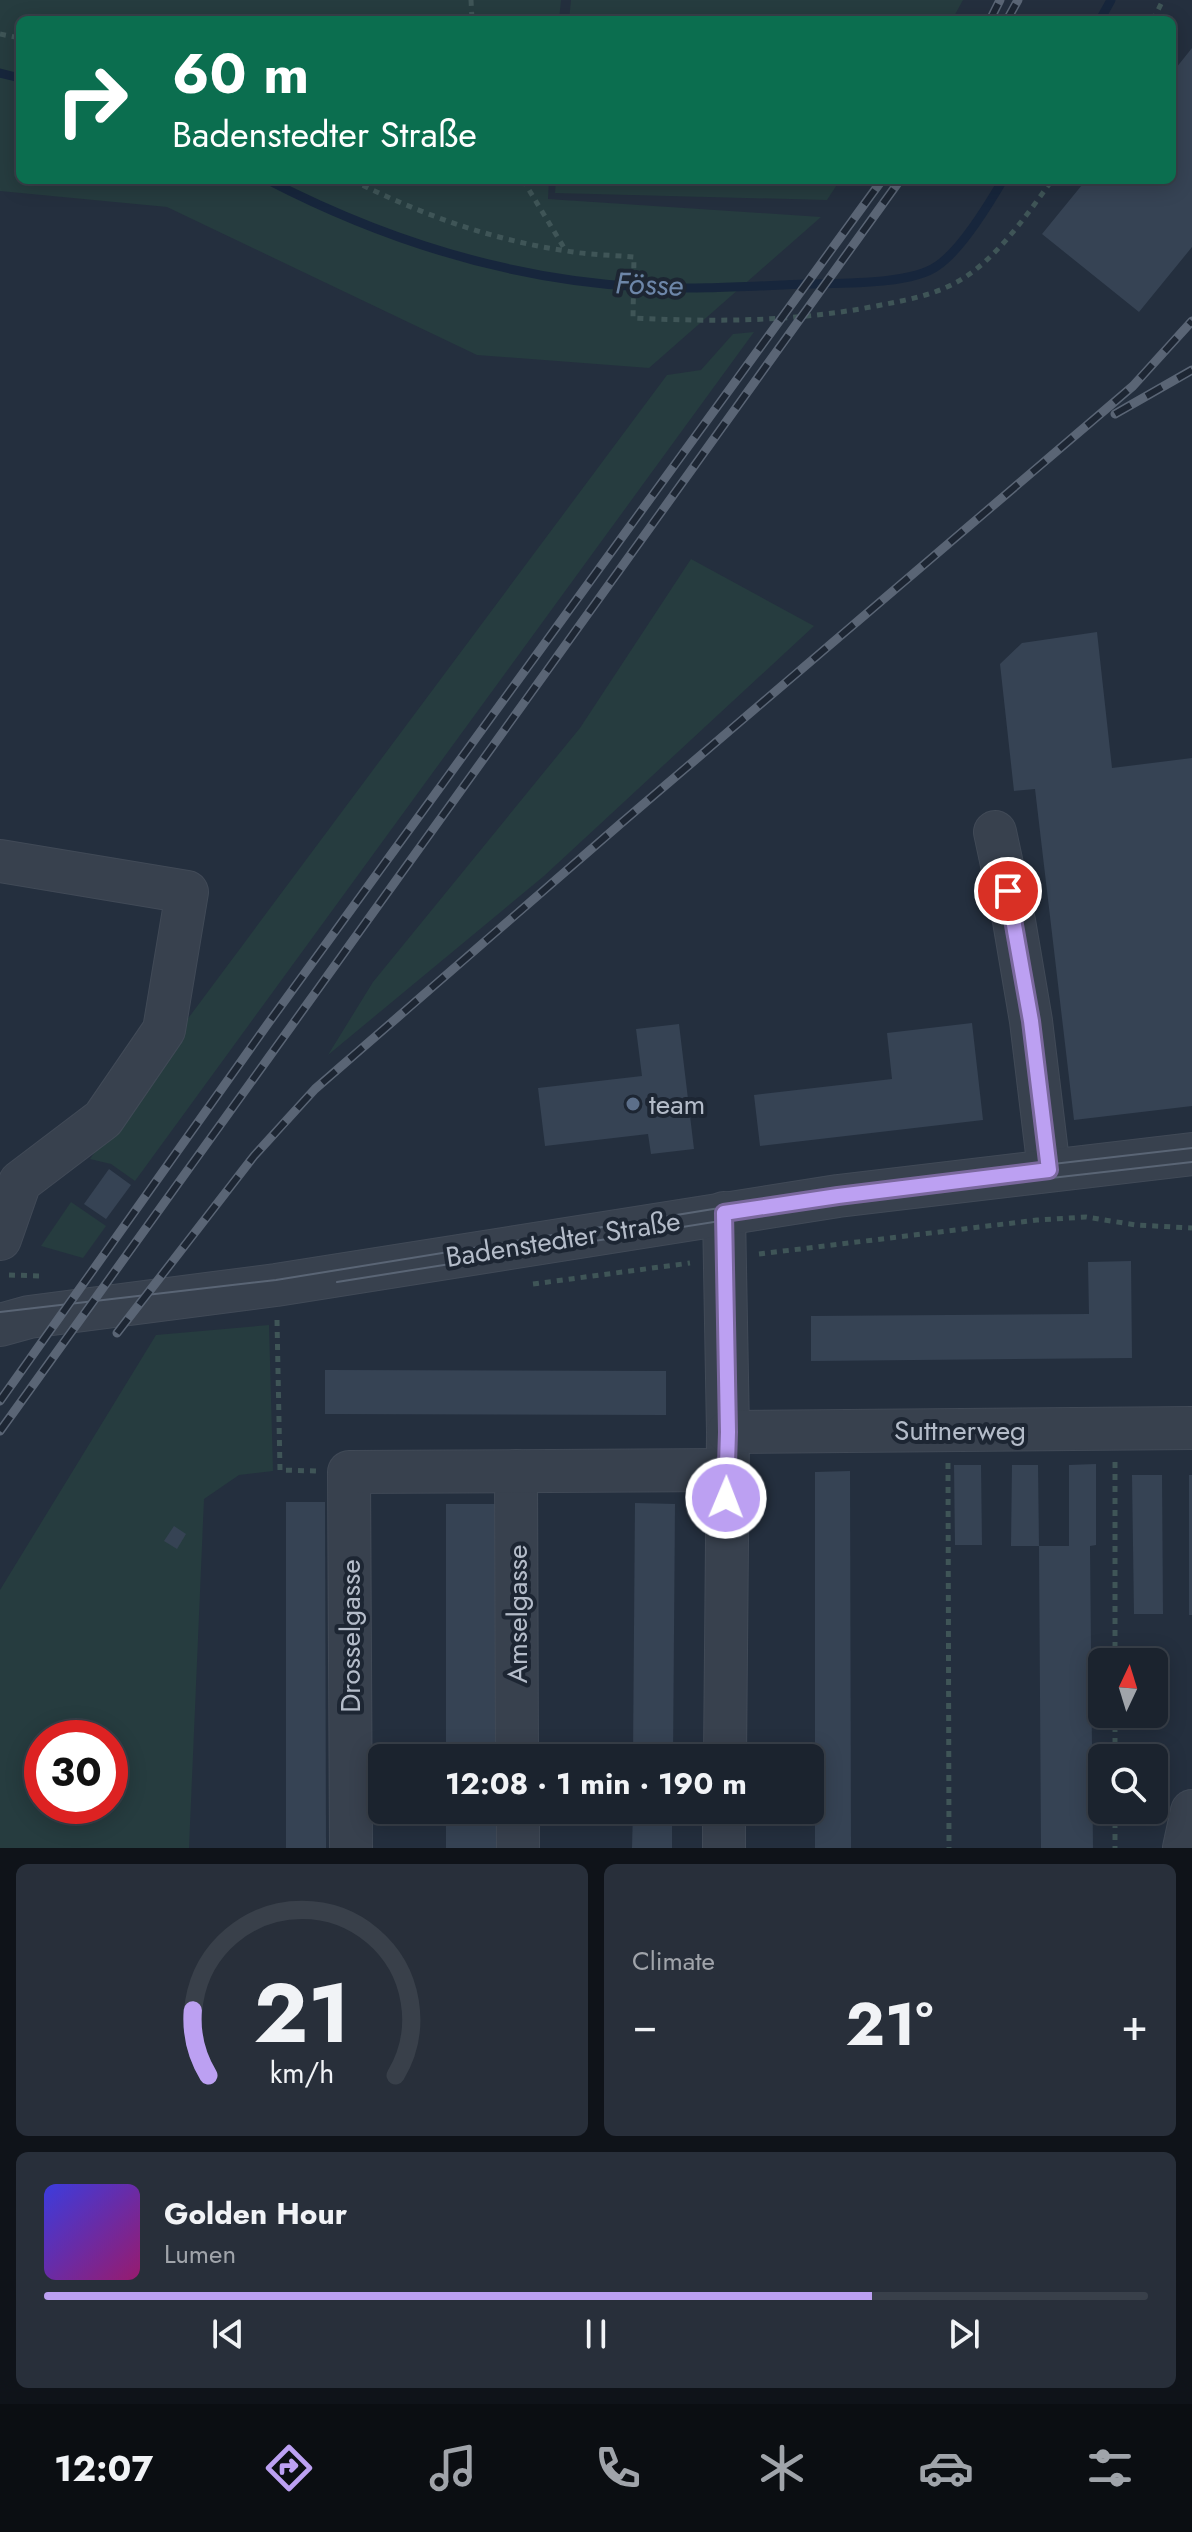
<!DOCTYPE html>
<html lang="en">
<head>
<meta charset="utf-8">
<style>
	:root { --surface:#1b232e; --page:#282f3a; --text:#f1f3f6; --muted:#a0a4aa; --line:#39404a; --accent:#bca0f2 }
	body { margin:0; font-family:Jost,sans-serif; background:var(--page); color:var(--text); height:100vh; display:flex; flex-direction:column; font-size:30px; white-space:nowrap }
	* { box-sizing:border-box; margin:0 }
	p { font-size:26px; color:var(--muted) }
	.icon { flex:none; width:44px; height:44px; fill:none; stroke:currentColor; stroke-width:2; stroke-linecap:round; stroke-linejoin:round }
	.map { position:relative; height:1848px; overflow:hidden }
	.panel { display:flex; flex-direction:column; gap:16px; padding:16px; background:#0f1319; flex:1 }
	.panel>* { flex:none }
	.guide { position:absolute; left:16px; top:16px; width:1160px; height:168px; border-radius:12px; box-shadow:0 4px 20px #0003,0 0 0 2px var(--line); background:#0b6e4f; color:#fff; overflow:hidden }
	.needle { width:52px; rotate:4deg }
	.tools { position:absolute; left:1088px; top:1648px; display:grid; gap:16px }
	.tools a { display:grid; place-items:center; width:80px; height:80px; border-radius:12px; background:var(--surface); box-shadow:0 4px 20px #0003,0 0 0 2px var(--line); font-size:40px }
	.speed { position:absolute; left:24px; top:1720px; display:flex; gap:16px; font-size:40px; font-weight:700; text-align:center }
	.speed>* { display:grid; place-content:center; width:104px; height:104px; border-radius:50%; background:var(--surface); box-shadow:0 4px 20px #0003,0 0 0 2px var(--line); line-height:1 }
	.speed .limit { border:12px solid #d22; background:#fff; color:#111 }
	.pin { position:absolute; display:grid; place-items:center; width:68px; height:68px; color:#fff; margin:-34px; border:4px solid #fff; border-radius:50%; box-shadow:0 2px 8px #0007 }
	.me { position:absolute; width:88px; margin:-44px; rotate:1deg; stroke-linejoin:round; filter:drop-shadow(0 0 6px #0008) }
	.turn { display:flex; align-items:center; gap:28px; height:168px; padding:0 24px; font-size:36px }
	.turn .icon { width:104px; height:104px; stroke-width:2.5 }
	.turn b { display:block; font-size:56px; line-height:68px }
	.big { font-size:60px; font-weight:700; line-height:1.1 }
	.panel .tile { flex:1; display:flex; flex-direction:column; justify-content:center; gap:12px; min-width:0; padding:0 28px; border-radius:12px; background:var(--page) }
	.panel .dial { align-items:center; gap:0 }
	.dial svg { height:208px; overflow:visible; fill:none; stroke:var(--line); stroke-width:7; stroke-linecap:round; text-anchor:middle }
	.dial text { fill:var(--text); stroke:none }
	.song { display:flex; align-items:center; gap:24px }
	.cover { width:96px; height:96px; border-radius:12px; background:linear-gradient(135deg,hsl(240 70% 55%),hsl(320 70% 35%)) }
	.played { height:8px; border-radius:4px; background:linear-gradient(90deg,var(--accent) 75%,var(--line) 75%) }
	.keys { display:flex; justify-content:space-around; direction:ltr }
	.heat { display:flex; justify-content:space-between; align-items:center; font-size:44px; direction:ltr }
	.panel .tiles { flex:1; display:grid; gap:16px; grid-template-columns:1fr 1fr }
	.tile:last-child { grid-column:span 2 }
	.trip { position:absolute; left:368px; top:1744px; width:456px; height:80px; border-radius:12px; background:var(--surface); box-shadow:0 4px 20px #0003,0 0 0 2px var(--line); font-weight:700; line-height:80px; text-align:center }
	.menu { display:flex; height:128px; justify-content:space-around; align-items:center; background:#0b0e12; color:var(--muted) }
	.menu .icon { width:56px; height:56px }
	.menu .selected { color:var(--accent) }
	.menu b { font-size:36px; color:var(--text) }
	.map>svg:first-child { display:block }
	.green { fill:#263c3f; fill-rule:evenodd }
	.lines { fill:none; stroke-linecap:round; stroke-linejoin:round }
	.stream { stroke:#17263c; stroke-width:9 }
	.building { fill:#364354 }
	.minor-casing { stroke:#414a57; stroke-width:44 }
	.path { stroke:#3f5557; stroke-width:5; stroke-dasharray:6 6; stroke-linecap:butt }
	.minor { stroke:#38414e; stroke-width:42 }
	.tram { stroke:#5a6575; stroke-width:2 }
	.rail-casing { stroke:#5a6575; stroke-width:9 }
	.rail { stroke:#1d2633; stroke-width:6; stroke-dasharray:18; stroke-linecap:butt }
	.route-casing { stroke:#7a689d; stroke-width:20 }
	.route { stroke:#bca0f2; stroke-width:14 }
	.service-dot { fill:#5c6f8a; stroke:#1d2633; stroke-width:3 }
	.labels { text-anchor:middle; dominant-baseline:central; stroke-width:8; stroke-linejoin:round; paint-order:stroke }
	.poi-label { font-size:28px; fill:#b4bcc9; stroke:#1d2633; text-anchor:start }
	.street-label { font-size:28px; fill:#b4bcc9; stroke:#1d2633 }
	.water-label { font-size:30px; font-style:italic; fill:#6d86a8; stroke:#1d2633 }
</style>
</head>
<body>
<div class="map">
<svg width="1192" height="1848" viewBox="0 0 1192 1848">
	<rect width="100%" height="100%" fill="#242f3e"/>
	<g class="green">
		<polygon points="0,0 561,0 559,20 20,20 20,180 549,180 548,199 821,217 649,368 477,355 167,207 0,191"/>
		<polygon points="571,0 963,0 952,20 569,20"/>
		<polygon points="556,180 840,180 827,200 555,193"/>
		<polygon points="754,332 135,1181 111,1164 90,1159 172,1040 667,375 701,370 733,334"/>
		<polygon points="691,559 814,626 544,876 328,1055 373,982 580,728"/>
		<polygon points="71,1202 106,1226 83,1258 41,1246"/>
		<path d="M269 1325 273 1471 239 1475 204 1499 189 1848H0V1590L156 1335ZM42 1738H110V1806H42Z"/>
	</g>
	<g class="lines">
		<g class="stream">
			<polyline points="1100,20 1111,0"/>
			<polyline points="0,73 20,78"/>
			<path d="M268 180C384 240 511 280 643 287 697 290 753 286 807 284 839 283 911 285 937 266 960 251 989 204 1003 180"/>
		</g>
	</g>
	<g class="building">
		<polygon points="1192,48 1192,247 1139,312 1042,234 1086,180 1172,180 1172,73"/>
		<polygon points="1097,632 1112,768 1192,758 1192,1106 1074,1120 1035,789 1014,791 1000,664 1022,643"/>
		<polygon points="972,1023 983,1120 760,1146 754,1095 892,1079 887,1033"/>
		<polygon points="679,1024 694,1149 651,1154 648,1134 545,1146 538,1088 642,1076 636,1029"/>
		<polygon points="109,1169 131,1185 106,1219 84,1204"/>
		<polygon points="1131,1261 1132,1358 811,1361 811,1316 1089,1314 1088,1262"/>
		<polygon points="325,1370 666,1371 666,1415 325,1414"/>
		<polygon points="1096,1464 1096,1545 1090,1546 1093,1848 1041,1848 1039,1546 1069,1546 1069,1465"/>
		<polygon points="954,1465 981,1465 982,1545 955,1545"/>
		<polygon points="1012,1465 1038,1465 1039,1546 1011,1546"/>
		<polygon points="850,1471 851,1848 815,1848 815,1472"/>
		<polygon points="1132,1475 1162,1475 1163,1614 1134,1614"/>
		<rect x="1189" y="1475" width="3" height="140"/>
		<polygon points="286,1502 325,1502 326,1848 286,1848"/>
		<polygon points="635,1503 675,1504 673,1758 633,1758"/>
		<rect x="446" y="1504" width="50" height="254"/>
		<polygon points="174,1526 186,1534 177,1549 164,1541"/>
		<rect x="446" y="1810" width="50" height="38"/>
		<polygon points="633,1810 672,1810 672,1848 632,1848"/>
	</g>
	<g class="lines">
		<g class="minor-casing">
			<g id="minor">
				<polyline points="995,832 1014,921 1031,1021 1049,1170"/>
				<polyline points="0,861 187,892 164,1030 103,1119 20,1182 0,1239"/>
				<polyline points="724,1213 728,1432 725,1758"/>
				<polyline points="0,1325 29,1317 276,1285 838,1196 1192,1154"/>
				<polyline points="728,1432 1192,1428"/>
				<polyline points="516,1471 517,1758"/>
				<polyline points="518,1810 518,1848"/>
				<polyline points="351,1848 349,1472 726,1470"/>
				<polyline points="724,1848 724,1810"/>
				<polyline points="1184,1848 1192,1811"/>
			</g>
		</g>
		<g class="path">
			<polyline points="471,0 472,20"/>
			<polyline points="1153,20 1163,0"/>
			<polyline points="0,34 20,38"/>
			<path d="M352 180C420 214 491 240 567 251 589 255 612 255 634 257L633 318C717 322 798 322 881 305 907 300 934 295 957 282 995 261 1027 215 1052 180"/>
			<polyline points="523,180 566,251"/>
			<polyline points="759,1254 1037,1220 1086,1217 1136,1225 1192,1228"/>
			<polyline points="9,1275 43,1276"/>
			<polyline points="533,1284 690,1263"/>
			<polyline points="277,1320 280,1470 316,1471"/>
			<polyline points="1115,1462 1115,1662"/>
			<polyline points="948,1463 949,1848"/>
			<polyline points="1115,1714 1115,1758"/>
			<polyline points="1115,1810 1115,1848"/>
		</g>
		<use href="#minor" class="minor"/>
		<g class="tram">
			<polyline points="337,1282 839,1202 1192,1162"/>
			<polyline points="0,1312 276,1280 837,1189 1192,1148"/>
		</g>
		<g class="rail-casing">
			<g id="rail">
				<polyline points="990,20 1000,0"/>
				<polyline points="1007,20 1018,0"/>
				<polyline points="1115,414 1192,370"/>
				<polyline points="117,1333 254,1156 315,1089 619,825 1133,386 1192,321"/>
				<polyline points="0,1401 267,1025 882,180"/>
				<polyline points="0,1431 900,180"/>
			</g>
		</g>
		<use href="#rail" class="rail"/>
	</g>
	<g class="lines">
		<g class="route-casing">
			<polyline id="route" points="726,1498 728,1432 724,1213 838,1196 1049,1170 1031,1021 1008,891"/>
		</g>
		<use href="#route" class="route"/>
	</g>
	<circle class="service-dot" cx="633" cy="1104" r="8"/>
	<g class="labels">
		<g class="poi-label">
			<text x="649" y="1104">team</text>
		</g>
		<g class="street-label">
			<text transform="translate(563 1239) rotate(-9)">Badenstedter Straße</text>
			<text x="960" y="1430">Suttnerweg</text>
			<text transform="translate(517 1614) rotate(-90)">Amselgasse</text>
			<text transform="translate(350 1636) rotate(-90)">Drosselgasse</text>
		</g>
		<g class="water-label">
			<text transform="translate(649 284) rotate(2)">Fösse</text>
		</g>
	</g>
</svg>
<div class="tools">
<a><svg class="needle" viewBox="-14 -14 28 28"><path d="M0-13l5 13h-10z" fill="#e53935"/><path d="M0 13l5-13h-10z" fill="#a0a4aa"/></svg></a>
<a><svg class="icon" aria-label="search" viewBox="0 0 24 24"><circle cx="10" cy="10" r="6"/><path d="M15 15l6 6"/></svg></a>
</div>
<div class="speed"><div class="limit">30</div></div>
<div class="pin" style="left:1008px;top:891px;background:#d93025"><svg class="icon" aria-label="arrive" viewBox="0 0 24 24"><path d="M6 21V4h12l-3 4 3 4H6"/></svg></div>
<svg class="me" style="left:726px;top:1498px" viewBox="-20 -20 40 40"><circle r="17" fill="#bca0f2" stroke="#fff" stroke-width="3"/><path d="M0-11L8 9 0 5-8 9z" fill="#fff"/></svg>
<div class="trip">12:08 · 1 min · 190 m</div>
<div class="guide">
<div class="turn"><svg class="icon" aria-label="right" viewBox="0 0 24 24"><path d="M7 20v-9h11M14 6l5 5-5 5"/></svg><div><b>60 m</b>Badenstedter Straße</div></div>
</div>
</div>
<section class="panel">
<div class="tiles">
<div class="tile dial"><svg viewBox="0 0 100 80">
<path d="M14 69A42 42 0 1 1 86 69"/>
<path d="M14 69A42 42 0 0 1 8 44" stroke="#bca0f2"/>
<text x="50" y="56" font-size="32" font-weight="700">21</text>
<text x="50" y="72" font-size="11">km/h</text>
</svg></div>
<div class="tile"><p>Climate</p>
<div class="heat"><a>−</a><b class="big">21°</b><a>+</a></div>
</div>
<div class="tile">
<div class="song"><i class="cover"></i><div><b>Golden Hour</b><p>Lumen</p></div></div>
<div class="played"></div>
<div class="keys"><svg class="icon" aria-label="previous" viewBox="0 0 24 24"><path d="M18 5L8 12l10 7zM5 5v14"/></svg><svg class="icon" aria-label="pause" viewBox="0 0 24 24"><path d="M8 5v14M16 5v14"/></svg><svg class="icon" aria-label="next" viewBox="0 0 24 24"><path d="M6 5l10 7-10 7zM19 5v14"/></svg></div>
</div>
</div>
</section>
<nav class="menu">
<b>12:07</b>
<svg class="icon selected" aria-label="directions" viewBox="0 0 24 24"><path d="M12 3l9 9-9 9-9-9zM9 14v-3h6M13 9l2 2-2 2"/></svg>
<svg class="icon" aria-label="music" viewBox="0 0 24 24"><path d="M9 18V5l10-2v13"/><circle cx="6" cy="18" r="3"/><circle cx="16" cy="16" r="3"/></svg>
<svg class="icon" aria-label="phone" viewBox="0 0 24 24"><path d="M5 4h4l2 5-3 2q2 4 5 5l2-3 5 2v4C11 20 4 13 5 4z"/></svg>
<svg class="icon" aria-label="climate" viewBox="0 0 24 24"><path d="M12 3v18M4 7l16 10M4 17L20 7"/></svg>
<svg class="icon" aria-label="car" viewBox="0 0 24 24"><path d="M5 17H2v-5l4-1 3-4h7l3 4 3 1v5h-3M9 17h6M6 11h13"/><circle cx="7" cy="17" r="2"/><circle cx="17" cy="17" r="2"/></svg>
<svg class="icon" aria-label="filters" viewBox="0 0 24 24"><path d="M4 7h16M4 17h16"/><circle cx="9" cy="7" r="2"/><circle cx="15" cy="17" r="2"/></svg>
</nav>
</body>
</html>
